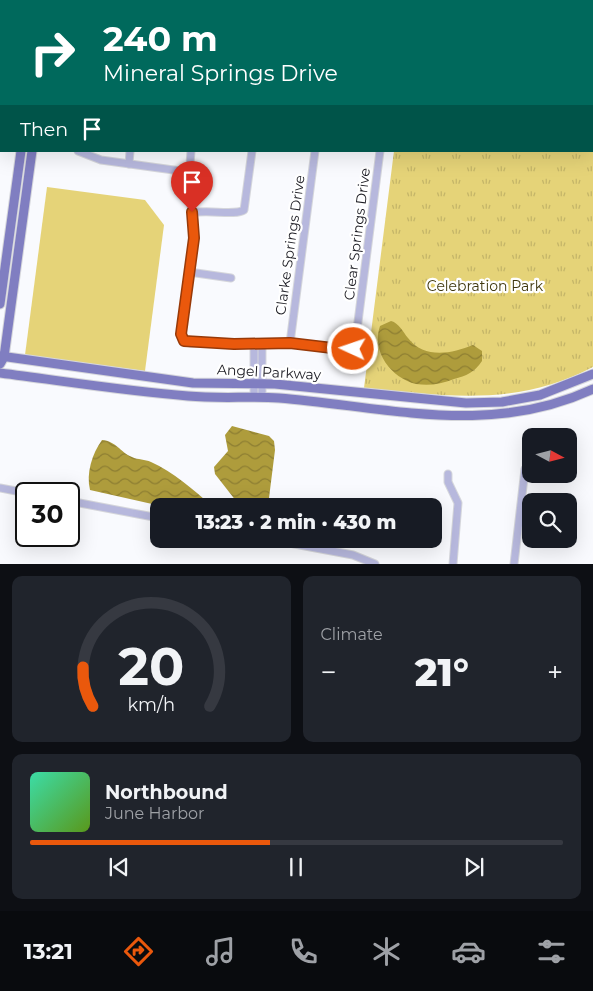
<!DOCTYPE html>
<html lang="en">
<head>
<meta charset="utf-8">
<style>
	:root { --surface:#171b24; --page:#20242c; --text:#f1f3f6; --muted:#9ea1a6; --line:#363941; --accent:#ea580c }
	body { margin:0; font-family:Montserrat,sans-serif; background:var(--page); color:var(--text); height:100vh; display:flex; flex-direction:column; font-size:19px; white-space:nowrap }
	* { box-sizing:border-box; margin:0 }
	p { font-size:16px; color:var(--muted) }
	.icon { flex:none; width:28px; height:28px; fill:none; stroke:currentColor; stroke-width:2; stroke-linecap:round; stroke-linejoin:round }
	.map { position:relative; height:564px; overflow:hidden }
	.drawer { display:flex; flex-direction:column; gap:12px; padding:12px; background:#0d0f14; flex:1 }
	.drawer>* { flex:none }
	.hud { position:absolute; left:0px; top:0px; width:594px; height:152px; box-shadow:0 5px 20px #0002; background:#00695c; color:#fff; overflow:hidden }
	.needle { width:32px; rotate:97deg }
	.tools { position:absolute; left:522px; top:428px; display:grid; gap:10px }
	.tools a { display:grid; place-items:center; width:55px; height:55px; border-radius:10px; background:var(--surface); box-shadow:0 5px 20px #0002; font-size:25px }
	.speed { position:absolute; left:15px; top:482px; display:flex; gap:10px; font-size:25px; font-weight:700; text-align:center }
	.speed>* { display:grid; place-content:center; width:65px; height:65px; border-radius:50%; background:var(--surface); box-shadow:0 5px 20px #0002; line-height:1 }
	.speed .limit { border:2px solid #111; border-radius:8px; background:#fff; color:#111 }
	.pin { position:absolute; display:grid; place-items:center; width:42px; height:42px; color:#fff; margin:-51px -21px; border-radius:50% 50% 50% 0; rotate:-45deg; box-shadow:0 0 5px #0007 }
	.pin .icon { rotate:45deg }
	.me { position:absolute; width:55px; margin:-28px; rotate:273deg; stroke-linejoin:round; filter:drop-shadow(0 0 4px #0008) }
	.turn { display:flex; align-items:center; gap:18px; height:105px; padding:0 20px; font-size:22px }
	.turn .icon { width:65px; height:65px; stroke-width:2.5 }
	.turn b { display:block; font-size:35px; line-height:42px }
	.then { display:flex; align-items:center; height:48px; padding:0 20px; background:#0003; gap:10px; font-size:19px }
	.big { font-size:38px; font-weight:800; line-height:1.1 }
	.drawer .tile { flex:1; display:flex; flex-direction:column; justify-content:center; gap:8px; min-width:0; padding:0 18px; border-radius:10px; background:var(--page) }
	.drawer .dial { align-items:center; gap:0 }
	.dial svg { height:130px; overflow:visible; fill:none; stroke:var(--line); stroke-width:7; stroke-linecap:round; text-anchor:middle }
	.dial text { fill:var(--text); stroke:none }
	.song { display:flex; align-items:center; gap:15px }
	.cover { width:60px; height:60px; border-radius:8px; background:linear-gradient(135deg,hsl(160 70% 55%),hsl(90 70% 35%)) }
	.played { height:5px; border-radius:2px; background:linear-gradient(90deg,var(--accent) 45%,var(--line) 45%) }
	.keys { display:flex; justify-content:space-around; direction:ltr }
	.heat { display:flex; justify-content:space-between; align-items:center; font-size:28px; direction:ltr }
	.drawer .tiles { flex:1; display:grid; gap:12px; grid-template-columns:1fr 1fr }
	.tile:last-child { grid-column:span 2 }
	.trip { position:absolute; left:150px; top:498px; width:292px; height:50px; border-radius:10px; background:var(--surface); box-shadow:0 5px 20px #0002; font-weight:800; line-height:50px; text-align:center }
	.tab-bar { display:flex; height:80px; justify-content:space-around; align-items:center; background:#090b0e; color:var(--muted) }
	.tab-bar .icon { width:35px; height:35px }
	.tab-bar .current { color:var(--accent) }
	.tab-bar b { font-size:22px; color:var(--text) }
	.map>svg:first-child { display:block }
	.green { fill:#e5d378 }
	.park { fill:url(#park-tufts) }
	.water { fill:url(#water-waves) }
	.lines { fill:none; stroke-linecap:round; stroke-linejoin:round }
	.minor-casing { stroke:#d5d6db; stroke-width:9 }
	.major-casing { stroke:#d5d6db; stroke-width:11 }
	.minor { stroke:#b7b8dd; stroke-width:7 }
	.major { stroke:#807ec1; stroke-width:9 }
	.route-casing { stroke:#983908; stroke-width:12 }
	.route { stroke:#ea580c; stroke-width:9 }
	.labels { text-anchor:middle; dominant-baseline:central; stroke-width:4.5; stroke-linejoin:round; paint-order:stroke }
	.street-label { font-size:14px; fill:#1b1b22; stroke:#fff }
	.park-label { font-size:14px; fill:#3f370e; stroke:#fff }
</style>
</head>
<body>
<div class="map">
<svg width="593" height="564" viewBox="0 0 593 564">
	<defs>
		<pattern id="park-tufts" width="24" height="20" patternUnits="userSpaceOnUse" patternTransform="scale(1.25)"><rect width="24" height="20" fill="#e5d378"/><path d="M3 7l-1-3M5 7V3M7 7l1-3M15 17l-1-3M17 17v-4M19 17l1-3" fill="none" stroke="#c4b568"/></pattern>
		<pattern id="water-waves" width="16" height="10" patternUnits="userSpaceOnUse" patternTransform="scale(1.25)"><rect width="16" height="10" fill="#ae9c3c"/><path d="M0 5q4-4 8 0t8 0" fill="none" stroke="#8d7e32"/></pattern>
	</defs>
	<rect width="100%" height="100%" fill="#f9fafe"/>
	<polygon class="green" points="47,187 145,200 164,225 145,371 25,355"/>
	<path class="park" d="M413 0H593V367C518 407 445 396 364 388L394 151H592V1Z"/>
	<g class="water">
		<path d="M391 321C399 323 403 332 408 338 424 359 451 354 473 345L482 351V361C475 372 466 376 454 379 441 384 430 386 416 384 391 378 371 351 380 326Z"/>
		<polygon points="232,426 269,436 274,441 275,450 268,506 240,506 215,474 214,467 228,451 225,435"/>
		<path d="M102 440C116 441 120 452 132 457 138 460 145 459 151 462 173 472 194 490 212 506H161L90 490C86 473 92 454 102 440Z"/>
	</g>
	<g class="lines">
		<g class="minor-casing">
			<g id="minor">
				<polyline points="29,0 39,1"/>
				<polyline points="150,1 150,0"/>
				<polyline points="212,1 212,0"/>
				<polyline points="272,1 272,0"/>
				<polyline points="335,1 336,0"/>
				<polyline points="400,1 400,0"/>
				<polyline points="0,64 1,64"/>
				<polyline points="0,135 1,135"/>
				<polyline points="78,151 101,160 188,172"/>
				<polyline points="191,151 188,191 194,221 194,238 181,334 182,339 190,343 254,344 290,343 349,350 355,345 380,151"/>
				<polyline points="129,164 130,151"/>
				<path d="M192 213C207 209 235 216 244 210L252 151"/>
				<polyline points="189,272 231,278"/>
				<polyline points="290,343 315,151"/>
				<polyline points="254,397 254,344"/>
				<polyline points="262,397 262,344"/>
				<polyline points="448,474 448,482 458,503 453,564"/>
				<polyline points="0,488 32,494"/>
				<polyline points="69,501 159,518"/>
				<polyline points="268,539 353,555 375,564"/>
				<polyline points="514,564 525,469"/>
			</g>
		</g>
		<g class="major-casing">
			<g id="major">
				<polyline points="41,1 41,0"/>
				<polyline points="53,1 53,0"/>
				<polyline points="0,304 21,151"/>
				<polyline points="0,356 193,383 275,384 466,403 502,402 540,395 593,374"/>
				<polyline points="0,364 4,357 32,151"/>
				<path d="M0 373C63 381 125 391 188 396 219 399 249 396 279 398 388 407 490 437 593 389"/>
			</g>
		</g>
		<use href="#minor" class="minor"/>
		<use href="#major" class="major"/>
	</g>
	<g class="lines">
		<g class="route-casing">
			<polyline id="route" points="192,212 194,238 181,334 184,341 234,344 290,343 349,350 353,349"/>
		</g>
		<use href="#route" class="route"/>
	</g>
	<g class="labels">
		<g class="street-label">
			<text transform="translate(357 234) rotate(-83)">Clear Springs Drive</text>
			<text transform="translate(290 245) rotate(-82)">Clarke Springs Drive</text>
			<text transform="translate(269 372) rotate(3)">Angel Parkway</text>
		</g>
		<g class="park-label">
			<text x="485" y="286">Celebration Park</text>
		</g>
	</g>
</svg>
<div class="tools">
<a><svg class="needle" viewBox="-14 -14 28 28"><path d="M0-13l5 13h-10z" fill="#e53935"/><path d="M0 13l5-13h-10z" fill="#9ea1a6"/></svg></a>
<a><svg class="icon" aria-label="search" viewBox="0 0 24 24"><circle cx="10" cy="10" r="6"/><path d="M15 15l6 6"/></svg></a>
</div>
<div class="speed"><div class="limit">30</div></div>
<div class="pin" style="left:192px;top:212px;background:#d93025"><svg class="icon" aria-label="arrive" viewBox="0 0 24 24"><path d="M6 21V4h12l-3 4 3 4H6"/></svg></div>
<svg class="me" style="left:353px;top:349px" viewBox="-20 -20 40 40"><circle r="17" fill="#ea580c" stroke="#fff" stroke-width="3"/><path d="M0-11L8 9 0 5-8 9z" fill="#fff"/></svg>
<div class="trip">13:23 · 2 min · 430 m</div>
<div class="hud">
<div class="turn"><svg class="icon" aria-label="right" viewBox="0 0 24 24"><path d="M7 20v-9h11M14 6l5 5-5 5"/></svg><div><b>240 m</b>Mineral Springs Drive</div></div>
<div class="then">Then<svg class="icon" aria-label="arrive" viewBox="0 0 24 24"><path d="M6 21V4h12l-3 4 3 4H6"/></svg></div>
</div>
</div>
<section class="drawer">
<div class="tiles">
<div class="tile dial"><svg viewBox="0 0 100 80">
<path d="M14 69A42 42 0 1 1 86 69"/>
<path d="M14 69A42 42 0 0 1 8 45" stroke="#ea580c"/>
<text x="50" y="56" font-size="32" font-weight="700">20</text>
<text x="50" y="72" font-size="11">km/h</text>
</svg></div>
<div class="tile"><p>Climate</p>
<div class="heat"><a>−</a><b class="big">21°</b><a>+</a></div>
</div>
<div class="tile">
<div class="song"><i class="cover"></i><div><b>Northbound</b><p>June Harbor</p></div></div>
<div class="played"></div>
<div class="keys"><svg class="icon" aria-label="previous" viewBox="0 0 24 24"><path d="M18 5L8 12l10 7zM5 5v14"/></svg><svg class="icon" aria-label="pause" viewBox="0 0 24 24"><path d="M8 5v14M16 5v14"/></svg><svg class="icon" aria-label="next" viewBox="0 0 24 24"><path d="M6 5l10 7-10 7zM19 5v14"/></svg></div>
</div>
</div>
</section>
<nav class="tab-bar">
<b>13:21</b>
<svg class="icon current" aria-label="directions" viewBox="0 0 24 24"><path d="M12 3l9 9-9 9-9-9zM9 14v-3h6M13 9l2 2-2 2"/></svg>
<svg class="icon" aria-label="music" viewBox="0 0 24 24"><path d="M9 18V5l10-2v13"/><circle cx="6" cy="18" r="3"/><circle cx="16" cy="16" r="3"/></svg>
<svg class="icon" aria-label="phone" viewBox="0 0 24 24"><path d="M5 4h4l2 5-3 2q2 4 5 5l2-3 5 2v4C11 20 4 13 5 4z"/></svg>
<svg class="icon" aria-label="climate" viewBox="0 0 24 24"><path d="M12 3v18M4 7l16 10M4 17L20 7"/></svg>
<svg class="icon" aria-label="car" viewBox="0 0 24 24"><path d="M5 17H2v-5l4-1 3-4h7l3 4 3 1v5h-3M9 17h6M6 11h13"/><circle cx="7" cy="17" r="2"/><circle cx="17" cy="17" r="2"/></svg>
<svg class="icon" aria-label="filters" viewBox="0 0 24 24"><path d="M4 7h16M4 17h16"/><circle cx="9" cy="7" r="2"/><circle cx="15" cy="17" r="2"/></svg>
</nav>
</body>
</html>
